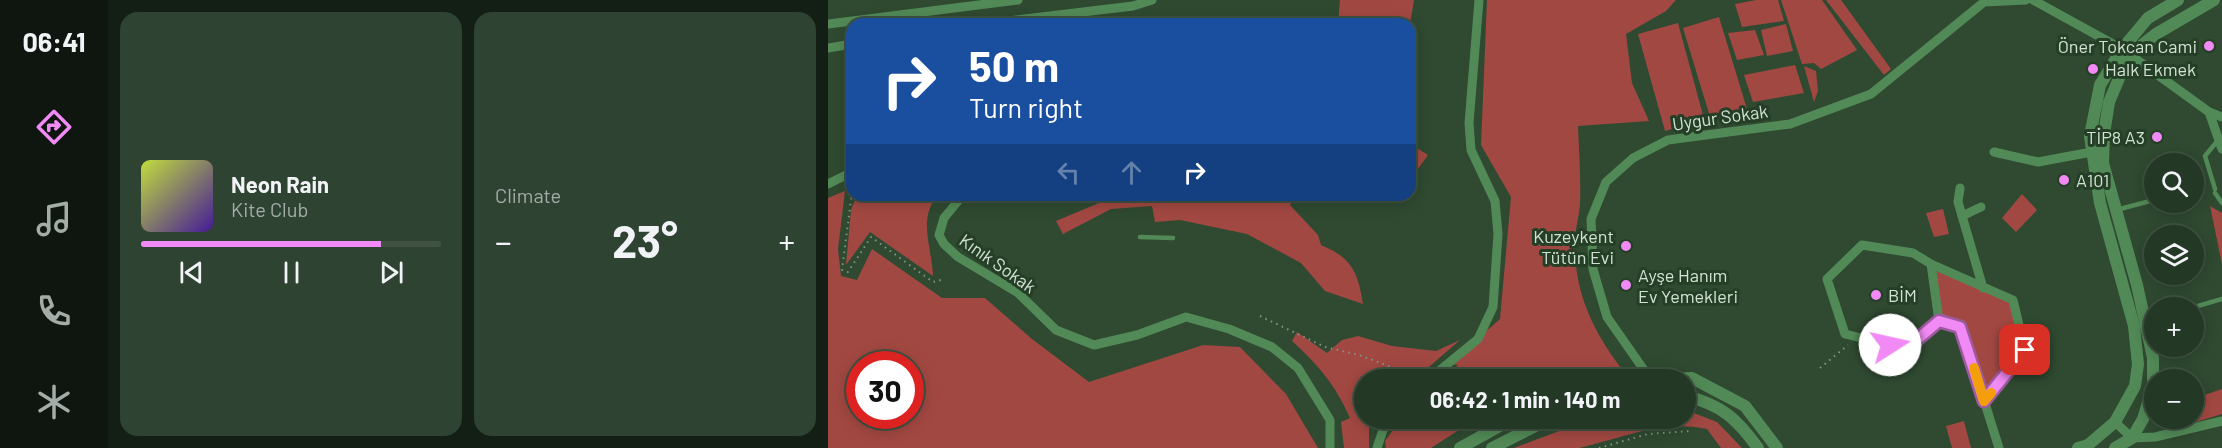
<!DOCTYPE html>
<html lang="en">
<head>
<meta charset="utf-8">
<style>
	:root { --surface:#233825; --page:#2f4332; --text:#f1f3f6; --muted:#a3aca7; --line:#405242; --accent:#f18af4 }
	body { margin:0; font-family:Barlow,sans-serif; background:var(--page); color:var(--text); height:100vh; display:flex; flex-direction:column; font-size:22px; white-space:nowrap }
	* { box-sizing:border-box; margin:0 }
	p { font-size:20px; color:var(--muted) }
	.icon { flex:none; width:33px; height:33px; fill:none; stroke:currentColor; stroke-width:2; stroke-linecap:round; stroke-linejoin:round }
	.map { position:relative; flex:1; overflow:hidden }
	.sheet { display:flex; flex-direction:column; gap:12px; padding:12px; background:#131f14; width:720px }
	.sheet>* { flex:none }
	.top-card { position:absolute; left:18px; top:18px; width:570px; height:183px; border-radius:18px; box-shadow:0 3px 15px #0003,0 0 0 2px var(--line); background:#1a4fa0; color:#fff; overflow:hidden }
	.tools { position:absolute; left:1316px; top:153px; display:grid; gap:12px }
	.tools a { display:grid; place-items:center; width:60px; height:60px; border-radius:50%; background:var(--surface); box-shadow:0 3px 15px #0003,0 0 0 2px var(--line); font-size:30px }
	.speed { position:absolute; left:18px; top:351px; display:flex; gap:12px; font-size:30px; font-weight:700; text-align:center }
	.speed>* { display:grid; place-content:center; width:78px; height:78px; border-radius:50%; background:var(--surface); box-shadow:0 3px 15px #0003,0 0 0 2px var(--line); line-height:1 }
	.speed .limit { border:9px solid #d22; background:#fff; color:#111 }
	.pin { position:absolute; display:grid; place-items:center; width:51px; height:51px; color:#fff; margin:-26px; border-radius:12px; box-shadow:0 3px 9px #0006 }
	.me { position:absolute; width:66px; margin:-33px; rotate:80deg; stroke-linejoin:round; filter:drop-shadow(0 0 4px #0008) }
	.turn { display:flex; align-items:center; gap:21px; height:126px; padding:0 24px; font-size:27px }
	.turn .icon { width:78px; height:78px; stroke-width:2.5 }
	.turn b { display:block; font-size:42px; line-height:51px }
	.lanes { display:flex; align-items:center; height:57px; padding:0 24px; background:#0003; justify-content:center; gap:30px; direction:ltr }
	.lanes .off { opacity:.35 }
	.big { font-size:45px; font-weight:700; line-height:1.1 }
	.sheet .widget { flex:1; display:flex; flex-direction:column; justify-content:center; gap:9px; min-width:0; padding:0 21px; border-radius:18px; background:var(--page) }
	.song { display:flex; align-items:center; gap:18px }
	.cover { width:72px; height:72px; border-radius:9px; background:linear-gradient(135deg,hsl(70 70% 55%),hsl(260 70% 35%)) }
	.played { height:6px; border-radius:3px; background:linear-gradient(90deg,var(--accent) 80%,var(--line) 80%) }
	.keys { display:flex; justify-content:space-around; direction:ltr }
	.heat { display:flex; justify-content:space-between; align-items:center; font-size:33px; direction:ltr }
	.sheet .tiles { flex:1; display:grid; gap:12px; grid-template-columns:repeat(2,1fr) }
	.trip { position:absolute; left:526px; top:369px; width:342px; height:60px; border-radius:30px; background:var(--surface); box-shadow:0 3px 15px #0003,0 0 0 2px var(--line); font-weight:700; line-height:60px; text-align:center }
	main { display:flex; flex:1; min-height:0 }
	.dock { display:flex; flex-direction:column; width:108px; justify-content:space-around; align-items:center; background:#0e160f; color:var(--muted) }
	.dock .icon { width:42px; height:42px }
	.dock .selected { color:var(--accent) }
	.dock b { font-size:27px; color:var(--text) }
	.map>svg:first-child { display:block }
	.green { fill:#a24842; fill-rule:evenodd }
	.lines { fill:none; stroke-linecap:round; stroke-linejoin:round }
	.path { stroke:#819683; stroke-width:2; stroke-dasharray:1.5 4.5; stroke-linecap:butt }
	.service { stroke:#528a57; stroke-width:4.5 }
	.minor { stroke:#528a57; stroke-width:9 }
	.tertiary { stroke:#528a57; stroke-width:12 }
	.route-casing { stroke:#9d5a9f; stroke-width:15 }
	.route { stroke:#f18af4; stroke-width:10 }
	.slow { stroke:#f59e0b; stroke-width:10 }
	.poi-dot { fill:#f18af4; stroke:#253f27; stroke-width:2 }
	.labels { text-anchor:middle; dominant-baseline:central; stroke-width:6; stroke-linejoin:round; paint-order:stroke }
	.poi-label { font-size:18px; fill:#d2e2d3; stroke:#253f27; text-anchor:start }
	.street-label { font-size:18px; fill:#d2e2d3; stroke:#253f27 }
</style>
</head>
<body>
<main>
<nav class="dock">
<b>06:41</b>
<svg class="icon selected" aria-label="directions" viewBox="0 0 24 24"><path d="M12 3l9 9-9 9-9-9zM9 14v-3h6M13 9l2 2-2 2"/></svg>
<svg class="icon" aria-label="music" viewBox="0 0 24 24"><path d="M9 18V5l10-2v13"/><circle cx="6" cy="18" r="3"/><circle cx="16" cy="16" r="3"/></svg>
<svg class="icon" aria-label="phone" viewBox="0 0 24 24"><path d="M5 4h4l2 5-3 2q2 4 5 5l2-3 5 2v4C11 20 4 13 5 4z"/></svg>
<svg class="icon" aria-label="climate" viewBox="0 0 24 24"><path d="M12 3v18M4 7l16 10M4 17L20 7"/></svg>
</nav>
<section class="sheet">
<div class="tiles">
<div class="widget">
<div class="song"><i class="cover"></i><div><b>Neon Rain</b><p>Kite Club</p></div></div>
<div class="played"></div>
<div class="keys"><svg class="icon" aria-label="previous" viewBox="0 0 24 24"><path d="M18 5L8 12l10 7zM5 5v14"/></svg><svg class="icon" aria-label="pause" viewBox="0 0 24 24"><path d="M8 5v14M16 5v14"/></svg><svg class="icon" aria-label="next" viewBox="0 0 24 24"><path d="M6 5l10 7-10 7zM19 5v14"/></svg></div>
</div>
<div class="widget"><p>Climate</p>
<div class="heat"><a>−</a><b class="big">23°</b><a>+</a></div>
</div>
</div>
</section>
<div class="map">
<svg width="1394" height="448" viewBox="0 0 1394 448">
	<rect width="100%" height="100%" fill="#2f4a31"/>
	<g class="green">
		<polygon points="512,0 586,0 582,24 510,24"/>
		<path d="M659 0H848L838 11 798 34 804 83 821 121 750 126C751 152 753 179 752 205 751 215 748 226 747 237 745 289 763 328 793 368L744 379 614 380 630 365 621 364 672 319 683 197 653 145Z"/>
		<polygon points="928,0 950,0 956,21 914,27 907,4"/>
		<polygon points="953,0 994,0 1029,50 993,69 986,63 974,64"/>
		<polygon points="998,0 1013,0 1063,69 1056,75"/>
		<polygon points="307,16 311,24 218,24 306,16"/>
		<polygon points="891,17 919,109 883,120 855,28"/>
		<polygon points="850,23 876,119 837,131 810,34"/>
		<polygon points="958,24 965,51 939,56 933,30"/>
		<polygon points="927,30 936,55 909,60 900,33"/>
		<polygon points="967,65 976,93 925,102 916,75"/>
		<polygon points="976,66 988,71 990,91 986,102"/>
		<polygon points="582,144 600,155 587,173 582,170"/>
		<path d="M17 191 10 249 13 276 29 280 44 249 114 298H157L204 339 261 382 375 345 412 347 458 394 490 448H0V198ZM32 364H82V416H32Z"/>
		<polygon points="1194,194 1209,210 1188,232 1174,218"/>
		<path d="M29 195H110C89 219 104 246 105 276L42 232 18 265 23 210Z"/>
		<path d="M290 195H468L462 205 490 235 493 245C524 258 530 272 535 304L497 291 473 263 419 234 352 220 327 222 324 206 283 209 235 234 228 221Z"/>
		<polygon points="1382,206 1394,213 1394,264"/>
		<polygon points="1115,209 1121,234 1106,237 1098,213"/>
		<polygon points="1103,264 1185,300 1197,350 1156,401 1133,327 1111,321"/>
		<path d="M469 332 499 353 514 340 530 336 564 346 608 351 632 340 587 379 537 380V418L548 419 541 427V448H516L513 422 522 418C507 384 491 366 464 341Z"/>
		<polygon points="1394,389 1394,414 1368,422 1365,417 1365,399"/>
		<path d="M858 410 889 422 914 448H893L879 429C835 419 794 438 751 448 732 448 706 448 686 448L763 419 858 418Z"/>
		<polygon points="573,419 573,418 648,419 603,448 558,448 557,441"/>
		<polygon points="1136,421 1143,448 1124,448 1118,426"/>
	</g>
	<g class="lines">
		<g class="path">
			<polyline points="24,192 14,270 20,272 43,237 105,282 117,279"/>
			<polyline points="432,316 497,347 531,355 574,371 598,368"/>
			<polyline points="992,368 1020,345"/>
			<polyline points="771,448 820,434 863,431"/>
		</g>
		<g class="service">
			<polyline points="1387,189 1377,156 1391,139"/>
			<polyline points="1365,191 1374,189"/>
			<polyline points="1387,193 1394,203"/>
			<polyline points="1288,210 1326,200"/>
			<polyline points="312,237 345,238"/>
			<polyline points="1363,308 1394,299"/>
			<polyline points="1317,321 1326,318"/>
		</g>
		<g class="minor">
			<polyline points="1205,0 1294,49 1381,112 1394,149"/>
			<polyline points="0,24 190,0"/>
			<polyline points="155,24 305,6 324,0"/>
			<polyline points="0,48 24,44"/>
			<polyline points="1381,112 1394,117"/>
			<polyline points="1166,152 1210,162 1269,151"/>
			<polyline points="0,184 24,172"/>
			<polyline points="1132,188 1130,202 1155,288"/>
			<polyline points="135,195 116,218 111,235 116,244 130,257 190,293 228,330 266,345 309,335 358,317 401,329 444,347 470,368 502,420 502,448"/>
			<polyline points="1134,216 1153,207"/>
			<polygon points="1034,245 1085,253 1103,264 1111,321 1078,349 1017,334 999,279"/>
			<polyline points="1103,264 1185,300 1197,350 1156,401"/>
			<polyline points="1111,321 1133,327 1171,448"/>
			<polyline points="600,380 650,339 665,307 670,234 667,201 643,150 641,123 651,0"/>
			<polyline points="823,380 779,317 765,269 763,219 778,182 805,158 840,140 962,124 1043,94 1156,2 1198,0"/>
			<polyline points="1287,422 1304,438 1327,437 1394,421"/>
			<polyline points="549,448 559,418"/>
		</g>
		<g class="tertiary">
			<polyline points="810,380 864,378 917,406 949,448"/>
			<path d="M858 396C894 405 909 419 930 448"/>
			<polyline points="632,448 686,418"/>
			<polyline points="664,448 723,418"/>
			<polyline points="1250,448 1260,445 1287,422 1307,386 1310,364 1306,326 1272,203 1262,136 1272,85 1294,49 1320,18 1350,0"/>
			<polyline points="1287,448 1304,438 1315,419 1325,386 1325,358 1309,285 1275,163 1276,134 1281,102 1301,55 1328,34 1386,0"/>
		</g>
	</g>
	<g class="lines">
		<g class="route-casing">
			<polyline id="route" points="1062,345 1078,349 1111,321 1132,327 1156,401 1197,350"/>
		</g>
		<use href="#route" class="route"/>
		<polyline class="slow" points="1146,368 1156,401 1163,393"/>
	</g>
	<g class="poi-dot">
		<circle cx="1381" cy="46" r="6"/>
		<circle cx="1265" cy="69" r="6"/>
		<circle cx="1329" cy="137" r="6"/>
		<circle cx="1236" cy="180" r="6"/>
		<circle cx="798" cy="246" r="6"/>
		<circle cx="798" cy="285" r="6"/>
		<circle cx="1048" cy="295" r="6"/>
	</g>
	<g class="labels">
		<g class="poi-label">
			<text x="1369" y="46" text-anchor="end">Öner Tokcan Cami</text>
			<text x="1277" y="69">Halk Ekmek</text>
			<text x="1317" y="137" text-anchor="end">TİP8 A3</text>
			<text x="1248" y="180">A101</text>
			<text x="786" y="236" text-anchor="end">Kuzeykent<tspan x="786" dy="21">Tütün Evi</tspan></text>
			<text x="810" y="275">Ayşe Hanım<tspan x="810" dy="21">Ev Yemekleri</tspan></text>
			<text x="1060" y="295">BİM</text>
		</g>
		<g class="street-label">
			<text transform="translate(892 117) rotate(-8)">Uygur Sokak</text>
			<text transform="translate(170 263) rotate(35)">Kınık Sokak</text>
		</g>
	</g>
</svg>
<div class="tools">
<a><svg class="icon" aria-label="search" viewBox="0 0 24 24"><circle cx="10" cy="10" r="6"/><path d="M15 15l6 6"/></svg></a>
<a><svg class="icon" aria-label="layers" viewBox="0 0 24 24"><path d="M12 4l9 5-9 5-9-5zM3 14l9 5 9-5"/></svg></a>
<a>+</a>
<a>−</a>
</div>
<div class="speed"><div class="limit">30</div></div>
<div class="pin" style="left:1197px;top:350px;background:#d93025"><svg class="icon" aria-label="arrive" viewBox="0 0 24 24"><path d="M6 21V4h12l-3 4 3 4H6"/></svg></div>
<svg class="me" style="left:1062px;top:345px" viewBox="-20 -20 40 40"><circle r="19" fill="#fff"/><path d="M0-13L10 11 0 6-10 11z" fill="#f18af4"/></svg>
<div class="trip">06:42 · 1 min · 140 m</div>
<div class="top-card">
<div class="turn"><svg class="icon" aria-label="right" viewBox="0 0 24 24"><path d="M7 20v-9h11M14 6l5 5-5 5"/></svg><div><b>50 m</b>Turn right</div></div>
<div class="lanes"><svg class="icon off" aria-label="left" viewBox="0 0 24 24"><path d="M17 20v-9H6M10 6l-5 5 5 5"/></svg><svg class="icon off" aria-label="ahead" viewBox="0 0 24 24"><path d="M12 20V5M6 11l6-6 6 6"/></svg><svg class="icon" aria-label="right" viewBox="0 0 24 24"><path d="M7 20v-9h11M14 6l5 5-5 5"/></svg></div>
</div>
</div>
</main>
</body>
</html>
